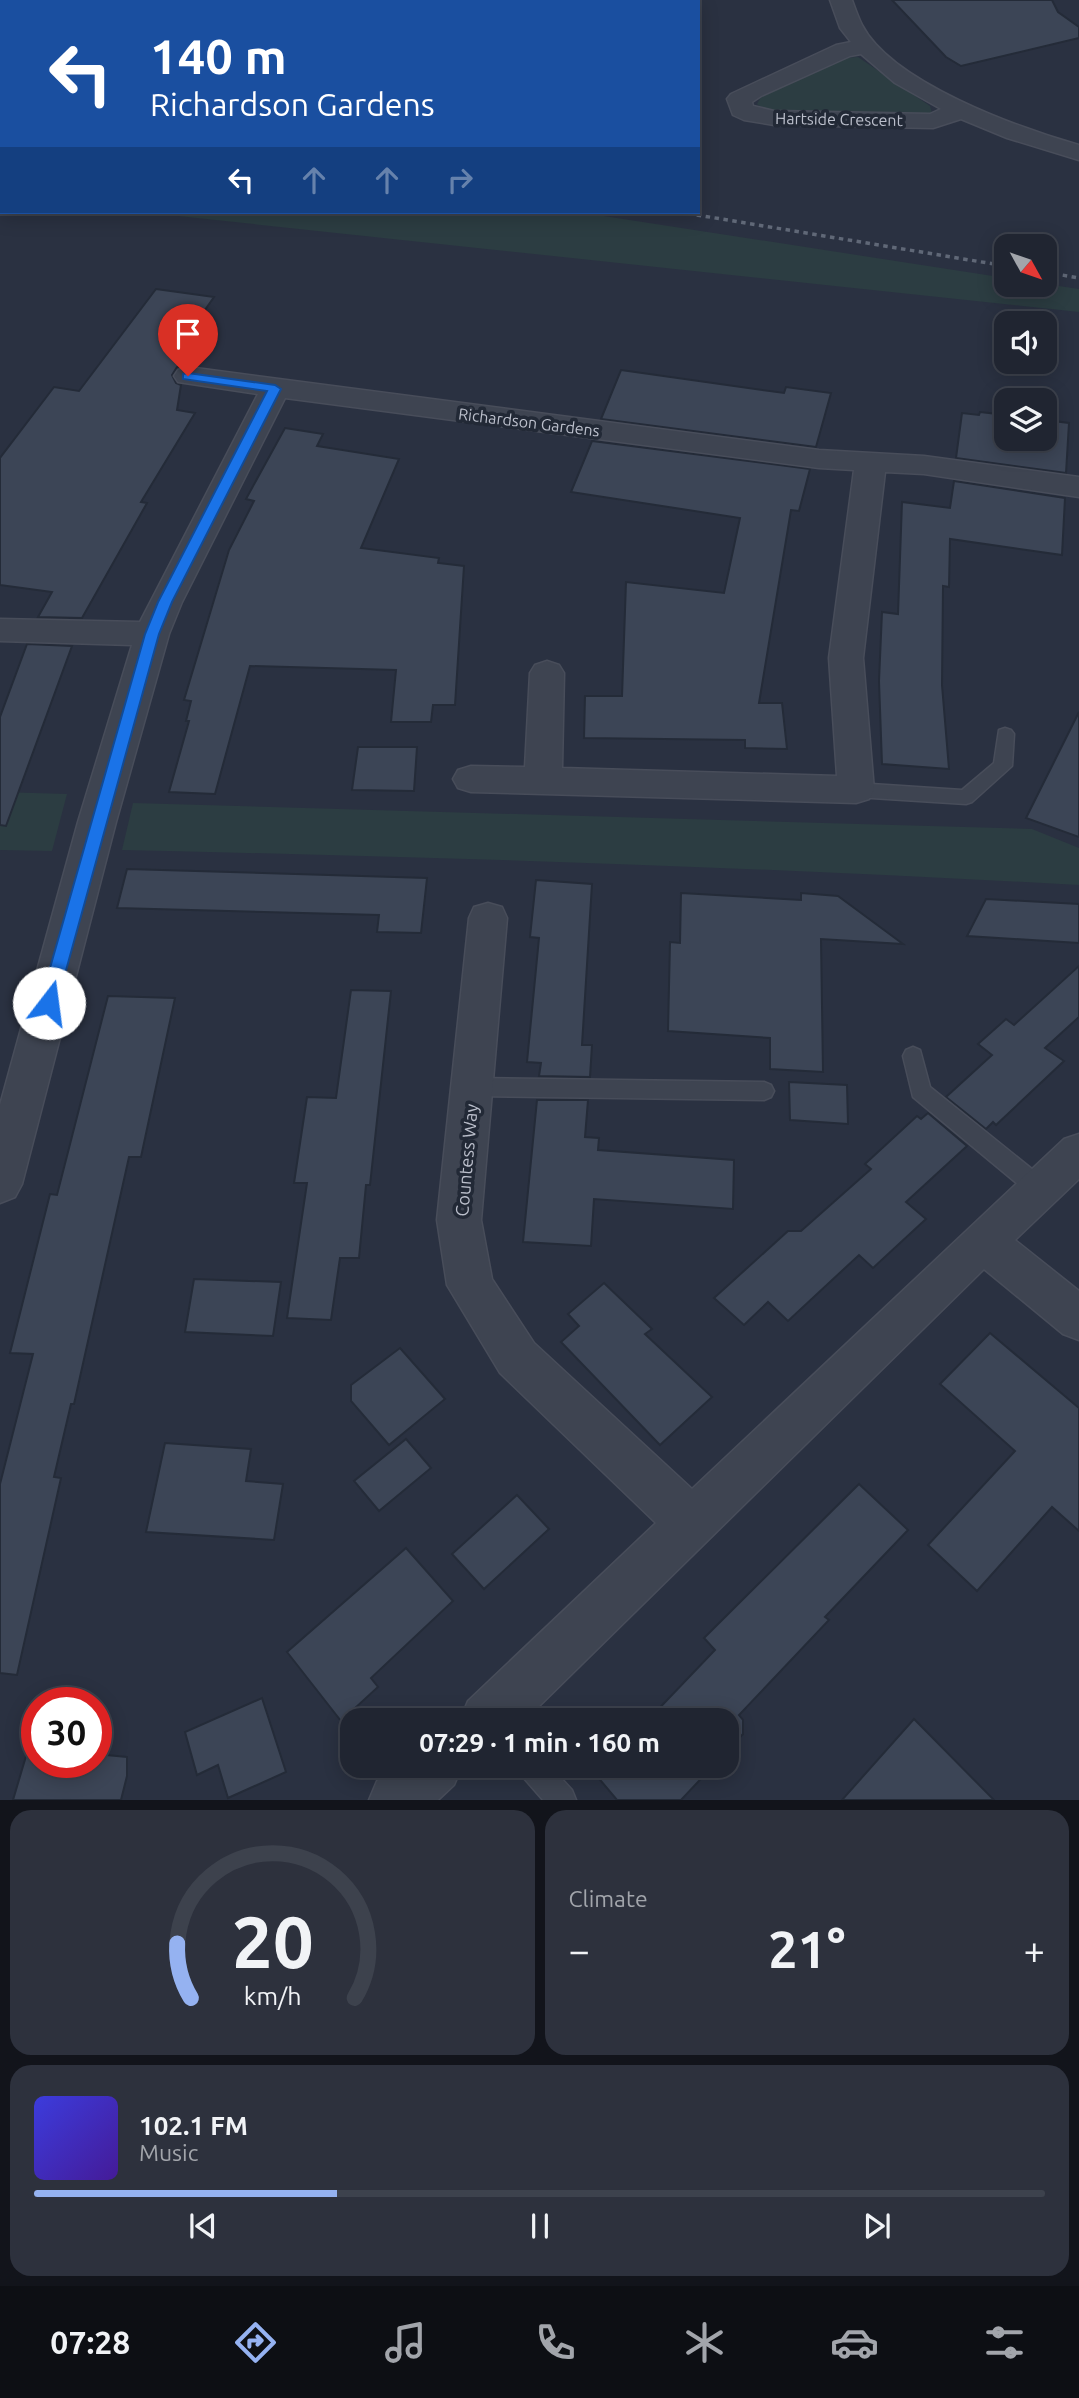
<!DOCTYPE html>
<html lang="en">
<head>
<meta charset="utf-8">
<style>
	:root { --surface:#202531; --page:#2d313d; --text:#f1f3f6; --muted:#a2a5ab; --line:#3d424d; --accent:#95b2f1 }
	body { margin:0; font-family:Ubuntu,sans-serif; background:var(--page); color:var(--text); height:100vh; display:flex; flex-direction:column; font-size:26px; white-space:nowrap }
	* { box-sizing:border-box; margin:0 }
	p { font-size:23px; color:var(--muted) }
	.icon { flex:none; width:38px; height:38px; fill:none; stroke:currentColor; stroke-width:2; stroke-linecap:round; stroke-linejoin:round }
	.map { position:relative; height:1800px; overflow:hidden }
	.side { display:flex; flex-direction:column; gap:10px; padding:10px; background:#12141b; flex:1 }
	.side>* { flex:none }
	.banner { position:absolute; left:0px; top:0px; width:700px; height:214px; box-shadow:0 4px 18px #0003,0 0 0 2px var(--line); background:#1a4fa0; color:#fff; overflow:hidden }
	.needle { width:46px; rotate:130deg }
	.tools { position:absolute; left:994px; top:234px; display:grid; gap:14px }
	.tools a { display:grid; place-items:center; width:63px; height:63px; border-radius:14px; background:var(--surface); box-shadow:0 4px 18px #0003,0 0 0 2px var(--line); font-size:35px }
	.speed { position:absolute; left:21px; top:1687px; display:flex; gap:14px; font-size:35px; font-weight:700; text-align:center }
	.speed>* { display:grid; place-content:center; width:91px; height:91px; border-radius:50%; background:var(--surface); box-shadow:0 4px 18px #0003,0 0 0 2px var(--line); line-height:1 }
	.speed .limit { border:10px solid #d22; background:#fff; color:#111 }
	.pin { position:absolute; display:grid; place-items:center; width:60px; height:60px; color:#fff; margin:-72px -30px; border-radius:50% 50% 50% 0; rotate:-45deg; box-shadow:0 0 7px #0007 }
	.pin .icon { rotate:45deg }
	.me { position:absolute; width:77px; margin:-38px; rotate:15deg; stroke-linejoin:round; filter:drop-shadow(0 0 5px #0008) }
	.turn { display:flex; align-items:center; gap:24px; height:147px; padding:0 35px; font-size:32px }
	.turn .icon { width:91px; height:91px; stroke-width:2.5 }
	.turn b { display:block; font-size:49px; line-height:60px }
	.lanes { display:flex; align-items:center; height:66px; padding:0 35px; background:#0003; justify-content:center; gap:35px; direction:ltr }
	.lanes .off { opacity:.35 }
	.big { font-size:52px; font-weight:700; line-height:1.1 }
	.side .card { flex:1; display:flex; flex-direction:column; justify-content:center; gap:10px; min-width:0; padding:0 24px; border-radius:21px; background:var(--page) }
	.side .dial { align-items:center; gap:0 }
	.dial svg { height:182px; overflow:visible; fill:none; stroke:var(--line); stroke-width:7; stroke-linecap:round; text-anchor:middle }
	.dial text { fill:var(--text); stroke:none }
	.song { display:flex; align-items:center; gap:21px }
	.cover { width:84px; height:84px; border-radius:10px; background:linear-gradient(135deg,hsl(240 70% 55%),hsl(260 70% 35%)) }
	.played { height:7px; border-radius:4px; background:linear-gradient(90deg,var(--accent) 30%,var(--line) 30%) }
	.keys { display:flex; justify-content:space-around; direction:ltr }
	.heat { display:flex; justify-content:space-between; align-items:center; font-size:38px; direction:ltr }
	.side .tiles { flex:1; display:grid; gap:10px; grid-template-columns:1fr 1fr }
	.card:last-child { grid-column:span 2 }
	.trip { position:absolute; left:340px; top:1708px; width:399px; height:70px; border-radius:21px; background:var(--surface); box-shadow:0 4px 18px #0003,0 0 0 2px var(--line); font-weight:700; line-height:70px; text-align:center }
	.tabs { display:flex; height:112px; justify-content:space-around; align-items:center; background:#0d0f14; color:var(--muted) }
	.tabs .icon { width:49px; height:49px }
	.tabs .active { color:var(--accent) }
	.tabs b { font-size:32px; color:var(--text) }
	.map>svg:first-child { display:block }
	.green { fill:#2c3d42 }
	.building { fill:#3c4556; stroke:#242b38; stroke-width:2 }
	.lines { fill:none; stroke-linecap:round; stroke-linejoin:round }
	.lane-casing { stroke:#484d5a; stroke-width:3 }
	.street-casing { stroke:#484d5a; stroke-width:3 }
	.lane { fill:#3e4451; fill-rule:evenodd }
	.street { fill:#3e4451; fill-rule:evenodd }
	.rail { stroke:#606877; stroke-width:3.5; stroke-dasharray:4.5 4.5; stroke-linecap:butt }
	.route { fill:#1a73e8; stroke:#114b97; stroke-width:2 }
	.labels { text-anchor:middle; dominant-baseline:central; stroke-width:7; stroke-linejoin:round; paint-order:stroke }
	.far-street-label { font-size:16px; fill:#bbbfcb; stroke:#222936 }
	.street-label { font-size:18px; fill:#bbbfcb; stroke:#222936 }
</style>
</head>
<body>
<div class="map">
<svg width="1079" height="1800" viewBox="0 0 1079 1800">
	<rect width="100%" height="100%" fill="#2a3141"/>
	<g class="green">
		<polygon points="858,57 930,106 932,113 923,117 783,114 766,111 757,104 761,97 844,58"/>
		<polygon points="140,212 578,212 1006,278 1006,285 1045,284 1079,289 1079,312"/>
		<polygon points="0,792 67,794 52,851 0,850"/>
		<path d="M133 803 1032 829 1079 848V885C760 867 441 857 122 850Z"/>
	</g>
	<g class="building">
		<polygon points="892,0 1052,0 1058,12 1079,27 1079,38 961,66 946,57"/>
		<polygon points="156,289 214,297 189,333 184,365 177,367 172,375 176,383 181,385 177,410 195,413 141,502 147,503 82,618 38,617 52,592 0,585 0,458 54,387 79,391"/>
		<polygon points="621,370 784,393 786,387 831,393 816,447 601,419"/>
		<polygon points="980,412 1006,415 1006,439 1045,439 1045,420 1069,423 1066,473 956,458 962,413 979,415"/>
		<polygon points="285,428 323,434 317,446 399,459 361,548 439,558 438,563 464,566 455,705 433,705 431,722 391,722 396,670 250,666 215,794 169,792 189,721 186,721 191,701 184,700 229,550 254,501 246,499"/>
		<polygon points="592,441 810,469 799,511 791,510 759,703 782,703 787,749 745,748 745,740 584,738 585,696 622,696 626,582 724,593 740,518 571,492"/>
		<polygon points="954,481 1065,498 1062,555 950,539 949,587 943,586 942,685 949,769 882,764 879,681 882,612 898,614 902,502 950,508"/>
		<polygon points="27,644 72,646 6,826 0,825 0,717"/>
		<polygon points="1079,712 1079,837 1026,818"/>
		<polygon points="358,747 417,747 414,791 352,790"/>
		<polygon points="127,869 427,878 421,933 377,932 379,915 117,908"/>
		<polygon points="536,880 592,884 582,1045 592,1045 590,1077 539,1076 541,1063 527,1062 539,938 530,937"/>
		<polygon points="681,893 801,900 801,893 838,896 903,944 821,939 823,1072 770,1069 770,1038 668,1031 670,942 680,943"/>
		<polygon points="986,899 1079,904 1079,943 967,936"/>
		<polygon points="1079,966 1079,1017 1045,1048 1064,1061 996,1125 993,1122 986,1129 946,1097 992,1055 978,1044 1006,1019 1014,1025"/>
		<polygon points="351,990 391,991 370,1185 366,1185 359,1258 340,1258 331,1320 287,1318 307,1183 294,1183 307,1097 336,1098"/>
		<polygon points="108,996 175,998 141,1157 129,1157 74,1404 71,1404 54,1477 61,1478 17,1675 0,1673 0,1484 33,1354 10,1353 50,1194 57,1195"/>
		<polygon points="789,1082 847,1085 848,1124 790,1120"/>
		<polygon points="537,1100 588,1100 585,1137 599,1138 598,1150 734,1160 733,1209 594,1199 591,1246 523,1242"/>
		<polygon points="928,1113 967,1146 906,1202 926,1219 873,1268 859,1255 788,1321 768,1302 744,1325 714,1298 788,1231 801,1231 871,1169 865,1164 917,1116 921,1119"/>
		<polygon points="194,1279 281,1282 273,1336 185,1332"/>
		<polygon points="604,1283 652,1329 645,1334 712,1397 660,1445 561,1342 579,1326 568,1314"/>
		<polygon points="990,1333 1079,1408 1079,1531 1052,1507 977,1591 928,1545 1015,1451 940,1384"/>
		<polygon points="400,1348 445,1399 389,1445 351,1401 351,1385"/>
		<polygon points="406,1439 431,1468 379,1511 354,1481"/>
		<polygon points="165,1443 251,1449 246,1481 283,1484 274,1540 146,1532"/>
		<polygon points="859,1484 908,1530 825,1617 829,1620 739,1715 743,1720 743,1734 726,1752 726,1720 648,1720 715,1650 704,1638"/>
		<polygon points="517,1495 549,1529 484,1589 452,1554"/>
		<polygon points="406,1548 453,1601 371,1678 378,1687 341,1721 287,1652"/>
		<polygon points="262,1698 286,1772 228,1798 218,1765 197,1775 185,1732"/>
		<polygon points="914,1719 994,1800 842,1800"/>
		<polygon points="29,1746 37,1747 37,1762 96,1762 96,1754 127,1757 127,1776 121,1800 13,1800"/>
		<polygon points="604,1766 713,1766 681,1800 617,1800 596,1775"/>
	</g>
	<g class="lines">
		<g class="lane-casing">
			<g id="lane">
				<polygon points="1005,728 1011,730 1014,734 1012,766 972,802 966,804 856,797 850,795 847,790 850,785 856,783 962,790 994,763 999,730"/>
				<polygon points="913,1047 920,1050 930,1087 1048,1182 1051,1189 1048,1196 1040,1199 1032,1196 913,1097 903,1056 906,1050"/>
				<polygon points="472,1078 764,1082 771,1085 774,1091 771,1097 764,1100 472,1096 465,1093 462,1087 465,1081"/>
				<polygon points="519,1766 550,1766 572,1790 576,1800 543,1800 522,1776"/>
			</g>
		</g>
		<g class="street-casing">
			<g id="street">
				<polygon points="335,0 384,0 334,2"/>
				<path d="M830 0H852C855 8 858 17 862 25 892 83 1019 128 1079 145V160L1007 138 961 119 933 128 774 125 744 120 733 115 727 99 731 94 836 45 851 42 840 28ZM861 54 895 83 941 109 930 114 774 111 753 106 752 102 761 96 850 56Z"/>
				<polygon points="188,367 819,450 924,456 1079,477 1079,497 924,474 885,472 863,658 874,790 869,799 856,803 471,792 458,788 453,779 458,770 471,766 525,767 530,673 535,665 547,661 559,665 564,673 562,768 837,776 829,658 854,470 819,468 285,398 182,602 169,634 116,822 22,1184 15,1197 0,1203 0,1105 78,822 132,645 0,641 0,619 140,622 258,394 178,382 174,376 178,370"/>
				<polygon points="488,903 502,907 507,918 481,1220 492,1279 534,1343 692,1489 1064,1139 1079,1134 1079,1179 1015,1240 1079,1291 1079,1340 1063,1334 984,1269 525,1720 460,1720 468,1701 656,1523 500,1373 447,1285 437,1220 469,918 474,907"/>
				<polygon points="394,1766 462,1766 454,1785 438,1800 369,1800 377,1781"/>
			</g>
		</g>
		<use href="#lane" class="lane"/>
		<use href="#street" class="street"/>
		<g class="rail">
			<polyline points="50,0 52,2"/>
			<polyline points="679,212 1006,266"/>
			<polyline points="1045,272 1079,278"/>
		</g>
	</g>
	<polygon class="route" points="188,373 275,385 281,389 172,602 159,634 57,1003 55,1008 43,1008 40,1003 145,634 158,602 267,391 183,379 183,374"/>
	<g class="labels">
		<g class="far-street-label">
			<text transform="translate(839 119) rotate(1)">Hartside Crescent</text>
			<text transform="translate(529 422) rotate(7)">Richardson Gardens</text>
		</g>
		<g class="street-label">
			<text transform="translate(466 1160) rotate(-85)">Countess Way</text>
		</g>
	</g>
</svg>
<div class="tools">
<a><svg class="needle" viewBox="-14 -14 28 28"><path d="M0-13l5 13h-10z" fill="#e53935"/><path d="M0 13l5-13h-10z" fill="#a2a5ab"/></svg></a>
<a><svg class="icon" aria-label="sound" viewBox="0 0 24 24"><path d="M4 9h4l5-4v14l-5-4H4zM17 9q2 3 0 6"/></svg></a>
<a><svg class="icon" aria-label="layers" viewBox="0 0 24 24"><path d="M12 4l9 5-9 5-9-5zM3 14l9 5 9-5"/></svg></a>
</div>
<div class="speed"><div class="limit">30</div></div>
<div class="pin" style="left:188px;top:376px;background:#d93025"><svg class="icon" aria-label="arrive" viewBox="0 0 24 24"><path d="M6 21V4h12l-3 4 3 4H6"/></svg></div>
<svg class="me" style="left:49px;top:1003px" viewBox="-20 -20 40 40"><circle r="19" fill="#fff"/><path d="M0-13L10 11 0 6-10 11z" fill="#1a73e8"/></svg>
<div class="trip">07:29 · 1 min · 160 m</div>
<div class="banner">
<div class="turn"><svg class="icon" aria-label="left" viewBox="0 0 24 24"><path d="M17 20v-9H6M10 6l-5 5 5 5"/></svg><div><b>140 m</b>Richardson Gardens</div></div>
<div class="lanes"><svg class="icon" aria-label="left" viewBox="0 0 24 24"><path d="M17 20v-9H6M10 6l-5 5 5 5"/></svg><svg class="icon off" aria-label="ahead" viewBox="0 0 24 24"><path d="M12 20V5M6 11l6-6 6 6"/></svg><svg class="icon off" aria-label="ahead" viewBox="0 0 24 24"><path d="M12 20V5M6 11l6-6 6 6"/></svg><svg class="icon off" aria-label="right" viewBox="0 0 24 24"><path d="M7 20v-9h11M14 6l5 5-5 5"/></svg></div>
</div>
</div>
<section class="side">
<div class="tiles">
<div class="card dial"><svg viewBox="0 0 100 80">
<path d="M14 69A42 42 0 1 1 86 69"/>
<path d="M14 69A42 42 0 0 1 8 45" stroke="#95b2f1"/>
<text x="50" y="56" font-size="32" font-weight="700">20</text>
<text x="50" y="72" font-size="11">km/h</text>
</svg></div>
<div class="card"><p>Climate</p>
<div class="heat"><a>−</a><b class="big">21°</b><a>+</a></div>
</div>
<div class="card">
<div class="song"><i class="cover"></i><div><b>102.1 FM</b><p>Music</p></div></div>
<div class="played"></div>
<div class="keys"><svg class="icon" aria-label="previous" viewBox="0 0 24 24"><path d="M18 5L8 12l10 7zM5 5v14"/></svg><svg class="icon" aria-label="pause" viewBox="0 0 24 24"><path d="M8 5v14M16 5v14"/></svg><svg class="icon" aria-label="next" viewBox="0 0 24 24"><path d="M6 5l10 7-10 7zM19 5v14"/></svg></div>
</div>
</div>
</section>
<nav class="tabs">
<b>07:28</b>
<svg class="icon active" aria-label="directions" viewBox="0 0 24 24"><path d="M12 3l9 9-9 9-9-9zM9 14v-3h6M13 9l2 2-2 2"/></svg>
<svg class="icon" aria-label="music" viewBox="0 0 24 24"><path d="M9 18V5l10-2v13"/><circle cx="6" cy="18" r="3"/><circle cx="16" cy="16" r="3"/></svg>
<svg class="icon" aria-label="phone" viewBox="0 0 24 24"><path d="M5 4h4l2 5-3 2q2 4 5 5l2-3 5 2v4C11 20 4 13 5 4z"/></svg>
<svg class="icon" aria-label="climate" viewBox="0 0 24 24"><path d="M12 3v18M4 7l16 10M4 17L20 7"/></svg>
<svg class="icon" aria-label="car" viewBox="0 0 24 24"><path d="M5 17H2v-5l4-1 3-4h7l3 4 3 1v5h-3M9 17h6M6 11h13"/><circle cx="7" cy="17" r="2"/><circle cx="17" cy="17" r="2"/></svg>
<svg class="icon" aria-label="filters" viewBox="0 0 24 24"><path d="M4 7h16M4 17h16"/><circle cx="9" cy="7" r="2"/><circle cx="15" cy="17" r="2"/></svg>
</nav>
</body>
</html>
